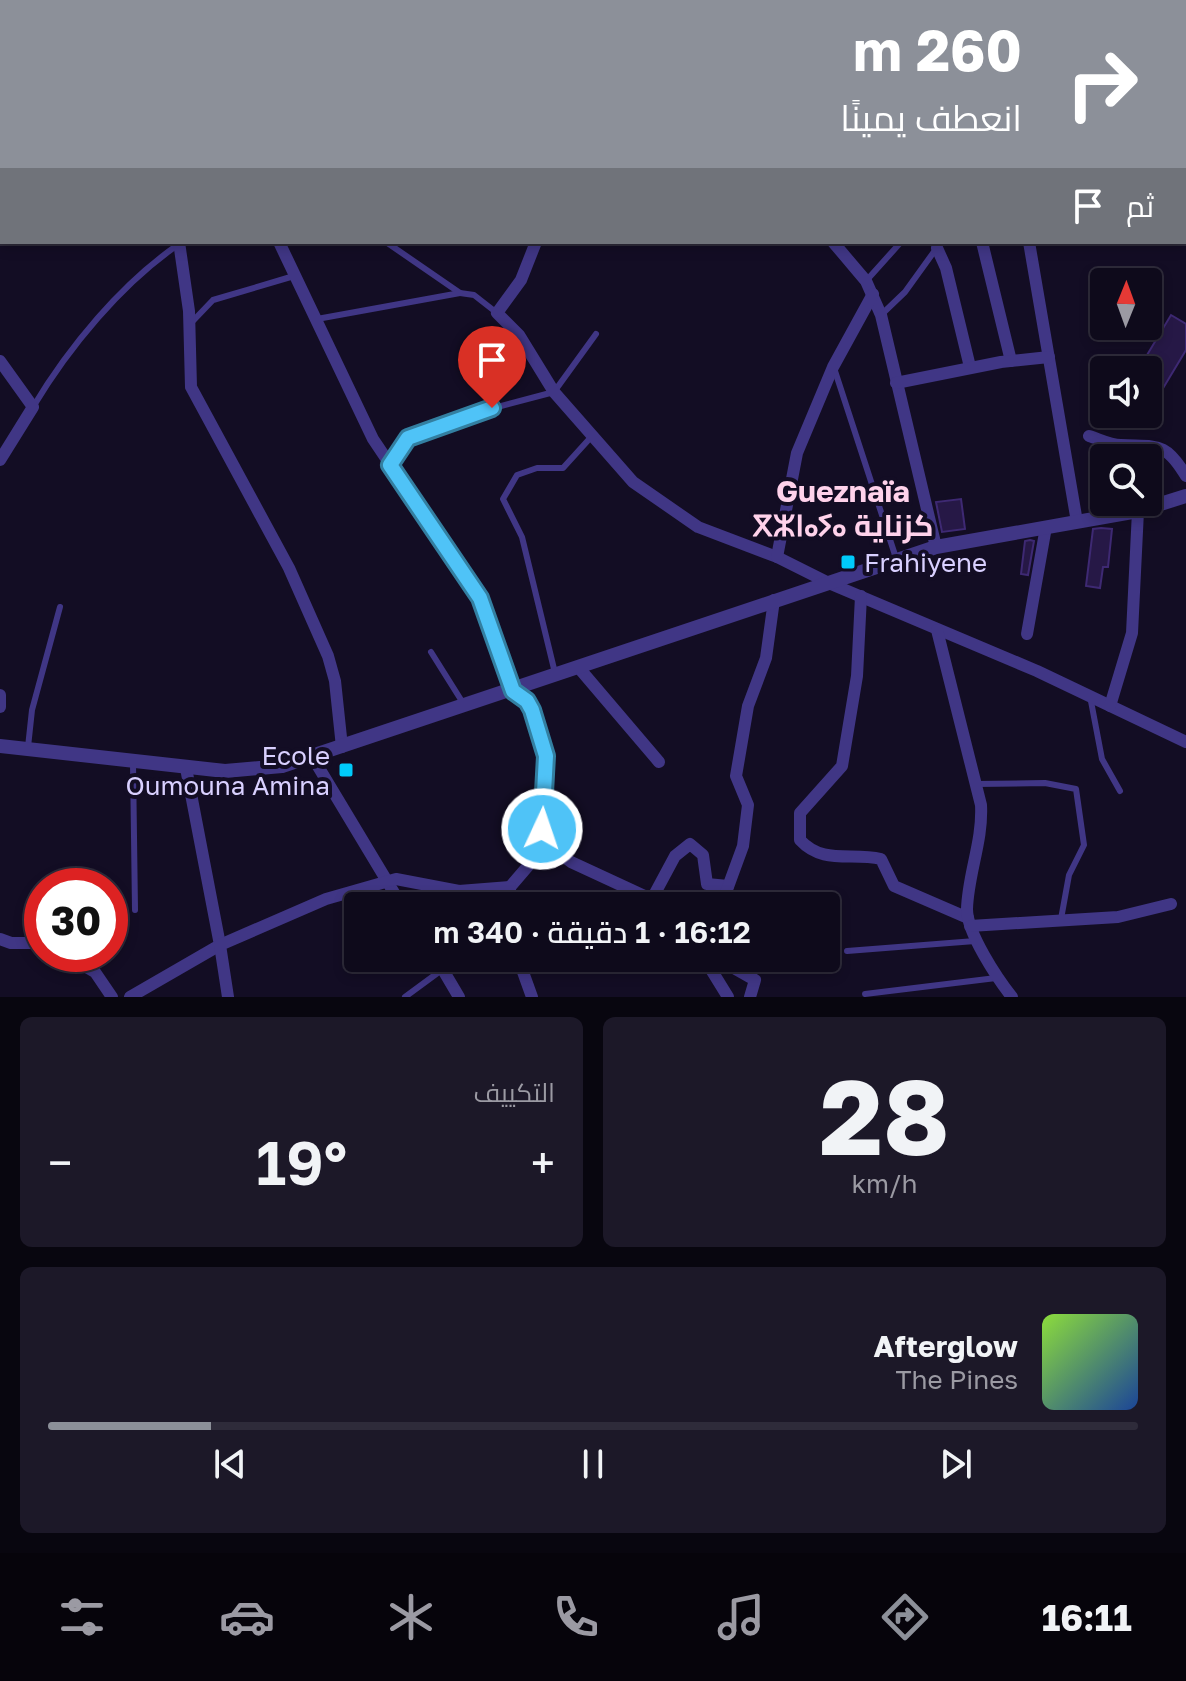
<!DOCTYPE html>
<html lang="ar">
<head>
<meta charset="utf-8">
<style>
	:root { --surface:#0e0a1b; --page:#1c1828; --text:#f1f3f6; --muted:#9b9aa3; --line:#2e2b3a; --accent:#8c9099 }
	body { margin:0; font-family:"Golos Text",Cairo,"Noto Sans Tifinagh",sans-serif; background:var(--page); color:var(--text); direction:rtl; height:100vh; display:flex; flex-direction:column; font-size:30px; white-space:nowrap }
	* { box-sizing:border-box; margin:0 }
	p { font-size:26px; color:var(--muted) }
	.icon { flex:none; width:44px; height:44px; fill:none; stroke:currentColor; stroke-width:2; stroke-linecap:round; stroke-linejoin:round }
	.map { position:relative; height:997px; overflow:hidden; direction:ltr }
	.drawer { display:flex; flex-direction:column; gap:20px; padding:20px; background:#08060f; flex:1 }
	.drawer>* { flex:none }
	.hud { position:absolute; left:0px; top:0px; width:1186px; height:244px; box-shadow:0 4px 12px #0003,0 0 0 2px var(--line); direction:rtl; background:#8c9099; color:#fff; overflow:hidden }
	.needle { width:52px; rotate:1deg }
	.fabs { position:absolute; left:1090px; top:268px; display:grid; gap:16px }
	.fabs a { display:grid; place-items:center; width:72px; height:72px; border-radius:8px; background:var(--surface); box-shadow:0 4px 12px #0003,0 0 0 2px var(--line); font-size:40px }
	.speed { position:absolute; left:24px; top:868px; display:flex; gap:16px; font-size:40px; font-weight:700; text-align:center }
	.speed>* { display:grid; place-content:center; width:104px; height:104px; border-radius:50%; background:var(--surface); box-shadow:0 4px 12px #0003,0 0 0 2px var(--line); line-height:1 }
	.speed .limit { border:12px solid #d22; background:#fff; color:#111 }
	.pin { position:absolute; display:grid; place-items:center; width:68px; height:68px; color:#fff; margin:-82px -34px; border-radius:50% 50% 50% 0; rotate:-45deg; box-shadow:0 0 8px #0007 }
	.pin .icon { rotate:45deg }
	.me { position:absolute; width:88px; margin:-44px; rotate:3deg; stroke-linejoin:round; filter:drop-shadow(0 0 6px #0008) }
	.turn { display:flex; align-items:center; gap:28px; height:168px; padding:0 32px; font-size:36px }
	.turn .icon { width:104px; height:104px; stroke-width:2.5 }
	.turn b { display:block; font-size:56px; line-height:68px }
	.then { display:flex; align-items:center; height:76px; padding:0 32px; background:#0003; gap:16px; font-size:30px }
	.big { font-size:60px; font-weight:600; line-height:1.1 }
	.drawer .widget { flex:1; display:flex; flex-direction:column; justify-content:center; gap:12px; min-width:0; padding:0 28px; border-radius:12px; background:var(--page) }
	.drawer .dial { align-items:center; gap:0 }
	.dial b { font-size:104px; line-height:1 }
	.song { display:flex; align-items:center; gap:24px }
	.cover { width:96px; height:96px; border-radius:12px; background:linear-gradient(135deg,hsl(90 70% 55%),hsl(220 70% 35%)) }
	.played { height:8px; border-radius:4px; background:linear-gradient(90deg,var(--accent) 15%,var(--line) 15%) }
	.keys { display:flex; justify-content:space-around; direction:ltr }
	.heat { display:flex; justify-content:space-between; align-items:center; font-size:44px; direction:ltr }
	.drawer .tiles { flex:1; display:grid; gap:20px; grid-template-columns:1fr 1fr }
	.widget:last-child { grid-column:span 2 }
	.trip { position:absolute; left:344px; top:892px; width:496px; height:80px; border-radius:8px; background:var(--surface); box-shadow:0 4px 12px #0003,0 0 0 2px var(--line); font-weight:600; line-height:80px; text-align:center; direction:rtl }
	.dock { display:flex; height:128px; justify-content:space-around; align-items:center; background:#06040b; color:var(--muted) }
	.dock .icon { width:56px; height:56px }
	.dock .selected { color:var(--accent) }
	.dock b { font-size:36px; color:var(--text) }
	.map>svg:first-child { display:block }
	.building { fill:#261846; stroke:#3e2973; stroke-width:2 }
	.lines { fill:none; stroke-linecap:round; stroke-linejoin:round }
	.service { stroke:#403685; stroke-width:6 }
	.minor { stroke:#403685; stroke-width:12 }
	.tertiary { stroke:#403685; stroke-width:14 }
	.route-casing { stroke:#337fa1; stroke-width:20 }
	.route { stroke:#4fc3f7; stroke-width:14 }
	.poi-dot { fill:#00cbfb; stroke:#130d24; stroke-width:3 }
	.labels { text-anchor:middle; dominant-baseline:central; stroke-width:8; stroke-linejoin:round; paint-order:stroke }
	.poi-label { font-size:26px; fill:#d9d0ff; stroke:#130d24; text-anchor:start }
	.quarter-label { font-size:30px; font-weight:bold; fill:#ffd2eb; stroke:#130d24 }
</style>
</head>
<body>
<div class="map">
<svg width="1186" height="997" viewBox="0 0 1186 997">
	<rect width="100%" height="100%" fill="#130d24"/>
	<g class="building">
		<polygon points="1171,315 1186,324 1186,350 1159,395 1148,389 1148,370 1138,370"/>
		<polygon points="961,499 965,529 942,532 936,502"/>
		<polygon points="1101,528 1112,529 1108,567 1103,567 1100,588 1086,586 1093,529"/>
		<polygon points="1030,540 1034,541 1028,575 1021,574 1025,541"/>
	</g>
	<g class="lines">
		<g class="service">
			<polyline points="373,2 376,0"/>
			<polyline points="706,2 707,0"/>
			<polyline points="758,2 758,0"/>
			<polyline points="0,67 2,75"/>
			<polyline points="386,242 460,293 474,295 497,313"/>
			<polyline points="866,281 901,242"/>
			<polyline points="881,315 905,292 941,242"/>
			<polyline points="317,319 460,293"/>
			<polyline points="191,323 213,300 294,276"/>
			<polyline points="835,371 896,558"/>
			<path d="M33 407C69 347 121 284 179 244"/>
			<polyline points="391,463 408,438 415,434 475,413 554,392 596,334"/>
			<polyline points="431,652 463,703"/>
			<polyline points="555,673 522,537 503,499 517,475 537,468 563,468 592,436"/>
			<polyline points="1090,696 1102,759 1120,791"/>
			<polyline points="28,747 32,710 60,607"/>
			<polyline points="133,763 135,910"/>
			<polyline points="975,784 1045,783 1076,789 1084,845 1069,875 1061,919"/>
			<polyline points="847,951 975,941"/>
			<polyline points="865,994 996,978"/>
			<polyline points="405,997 443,969"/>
		</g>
		<g class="minor">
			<polyline points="810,2 810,0"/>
			<polyline points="0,146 2,145"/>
			<polyline points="179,242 189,311 191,387 289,568 328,656 335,681 342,747"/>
			<polyline points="279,242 373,439 480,598 513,691 527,701 532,710 546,756 542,829 545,843 571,862 666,906"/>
			<polyline points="536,242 521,280 497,313 519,335 554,392 633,482 698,527 777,557 831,584 1037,671 1186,742"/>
			<polyline points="833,242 866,281 881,315 936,547"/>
			<polyline points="982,242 1011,361"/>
			<polyline points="1029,242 1077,522"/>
			<polyline points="937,248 946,268 970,367"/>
			<polyline points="0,361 33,407 0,460"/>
			<polyline points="896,383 1001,362 1049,357"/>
			<path d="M1089 436C1099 439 1110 445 1121 445 1157 447 1165 441 1186 476"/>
			<polyline points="777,557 797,453 833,367 873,294"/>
			<path d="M861 596 857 676 842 766 800 813V840C823 865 851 852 881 859L894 886 968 918"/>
			<path d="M937 630 981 805C983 841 968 874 967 909 967 933 997 978 1012 997"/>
			<polyline points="1027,634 1046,527"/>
			<polyline points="579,668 659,762"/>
			<polyline points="0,695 0,707"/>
			<polyline points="1110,706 1132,633 1138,511"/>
			<polyline points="313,758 402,906"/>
			<polyline points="653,897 675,856 690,844 703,855 707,884 728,886"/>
			<polyline points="510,906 510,887 528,866 542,831"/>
			<polyline points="721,906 743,846 748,805 736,776 748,706 766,658 774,600"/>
			<polyline points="970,926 1118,917 1171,904"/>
			<polyline points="0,939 11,943 42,943"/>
			<polyline points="64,954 95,972 112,997"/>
			<polyline points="436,958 459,997"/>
			<polyline points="518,958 532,997"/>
			<polyline points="704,958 728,997"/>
			<polyline points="723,958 725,963 755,980 750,997"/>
			<polyline points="130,997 220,945 186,768"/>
			<polyline points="228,997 220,945 326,899 396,879 459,891 510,887"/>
		</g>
		<polyline class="tertiary" points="0,746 225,771 282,766 936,547 1138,511 1186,496"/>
	</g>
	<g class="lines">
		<g class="route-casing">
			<polyline id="route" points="492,408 408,438 390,465 480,598 513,691 527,701 532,710 546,756 542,829"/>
		</g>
		<use href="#route" class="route"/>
	</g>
	<g class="poi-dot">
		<rect x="840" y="554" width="16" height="16" rx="4"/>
		<rect x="338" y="762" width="16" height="16" rx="4"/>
	</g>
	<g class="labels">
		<g class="poi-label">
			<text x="864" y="562">Frahiyene</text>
			<text x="330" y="755" text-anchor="end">Ecole<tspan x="330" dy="30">Oumouna Amina</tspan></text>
		</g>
		<g class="quarter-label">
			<text x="843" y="491">Gueznaïa<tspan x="843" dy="34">ⴳⵣⵏⴰⵢⴰ كزناية</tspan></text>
		</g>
	</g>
</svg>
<div class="fabs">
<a><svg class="needle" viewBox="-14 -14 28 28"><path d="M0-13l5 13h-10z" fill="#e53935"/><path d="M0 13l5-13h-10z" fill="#9b9aa3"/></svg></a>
<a><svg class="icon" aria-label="sound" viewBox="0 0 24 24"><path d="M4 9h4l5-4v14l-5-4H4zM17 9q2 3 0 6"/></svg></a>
<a><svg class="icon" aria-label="search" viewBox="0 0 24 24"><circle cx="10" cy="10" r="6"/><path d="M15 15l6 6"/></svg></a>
</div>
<div class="speed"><div class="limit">30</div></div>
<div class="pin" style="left:492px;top:408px;background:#d93025"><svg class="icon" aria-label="arrive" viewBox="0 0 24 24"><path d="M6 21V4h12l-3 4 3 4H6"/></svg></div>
<svg class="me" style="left:542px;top:829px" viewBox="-20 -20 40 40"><circle r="17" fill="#4fc3f7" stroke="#fff" stroke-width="3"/><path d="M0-11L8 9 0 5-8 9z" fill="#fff"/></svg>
<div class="trip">16:12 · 1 دقيقة · 340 m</div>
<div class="hud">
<div class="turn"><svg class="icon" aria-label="right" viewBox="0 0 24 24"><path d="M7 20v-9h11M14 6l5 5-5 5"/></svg><div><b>260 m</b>انعطف يمينًا</div></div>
<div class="then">ثم<svg class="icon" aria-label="arrive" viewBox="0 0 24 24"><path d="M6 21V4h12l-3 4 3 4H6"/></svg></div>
</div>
</div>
<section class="drawer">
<div class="tiles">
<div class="widget dial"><b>28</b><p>km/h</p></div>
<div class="widget"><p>التكييف</p>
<div class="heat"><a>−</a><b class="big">19°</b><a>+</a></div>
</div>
<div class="widget">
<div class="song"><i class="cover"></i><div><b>Afterglow</b><p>The Pines</p></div></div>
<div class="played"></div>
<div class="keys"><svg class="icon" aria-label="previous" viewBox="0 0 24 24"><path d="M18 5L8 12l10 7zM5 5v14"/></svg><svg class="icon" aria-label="pause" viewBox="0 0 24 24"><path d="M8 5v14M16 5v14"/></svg><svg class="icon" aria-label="next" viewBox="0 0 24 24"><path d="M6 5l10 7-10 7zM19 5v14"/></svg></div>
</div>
</div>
</section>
<nav class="dock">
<b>16:11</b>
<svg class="icon selected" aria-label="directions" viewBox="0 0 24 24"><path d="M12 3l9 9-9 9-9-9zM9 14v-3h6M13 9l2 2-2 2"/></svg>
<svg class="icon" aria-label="music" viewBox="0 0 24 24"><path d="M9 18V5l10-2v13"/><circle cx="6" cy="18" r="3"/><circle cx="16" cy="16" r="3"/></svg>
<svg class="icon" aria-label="phone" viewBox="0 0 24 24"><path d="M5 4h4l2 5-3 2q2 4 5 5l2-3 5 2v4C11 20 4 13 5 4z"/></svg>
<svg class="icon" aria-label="climate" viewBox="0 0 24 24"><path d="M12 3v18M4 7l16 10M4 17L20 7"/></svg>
<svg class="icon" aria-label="car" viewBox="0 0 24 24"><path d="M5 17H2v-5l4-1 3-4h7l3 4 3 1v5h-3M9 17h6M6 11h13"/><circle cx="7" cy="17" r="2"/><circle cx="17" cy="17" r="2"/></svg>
<svg class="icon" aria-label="filters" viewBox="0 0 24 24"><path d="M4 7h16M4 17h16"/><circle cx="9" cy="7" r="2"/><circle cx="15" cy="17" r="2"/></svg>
</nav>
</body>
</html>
